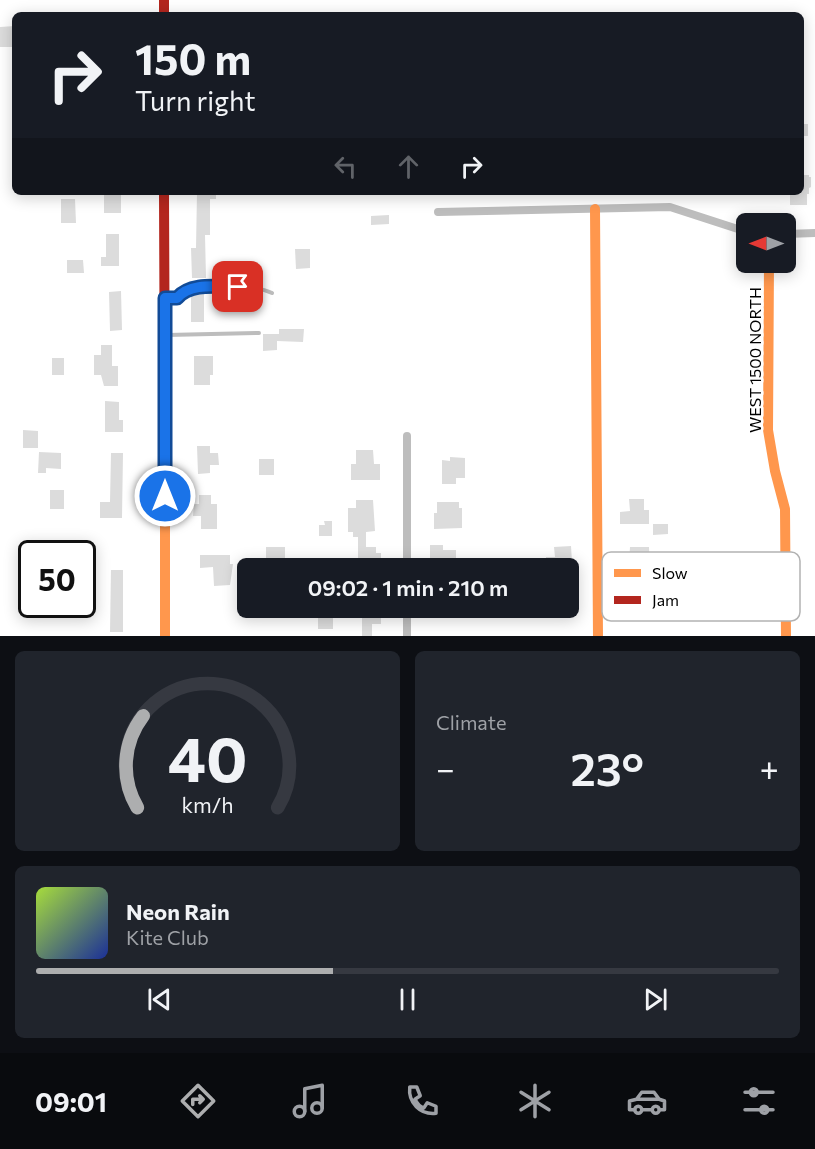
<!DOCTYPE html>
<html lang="en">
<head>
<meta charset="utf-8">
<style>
	:root { --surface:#171b24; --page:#20242c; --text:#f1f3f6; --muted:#9ea1a6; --line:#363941; --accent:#adaeaf }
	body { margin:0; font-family:Commissioner,sans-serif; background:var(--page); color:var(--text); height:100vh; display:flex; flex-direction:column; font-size:22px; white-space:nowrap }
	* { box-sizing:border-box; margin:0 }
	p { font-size:20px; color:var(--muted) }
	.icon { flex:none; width:33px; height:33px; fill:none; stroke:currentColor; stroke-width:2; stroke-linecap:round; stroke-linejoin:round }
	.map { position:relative; height:636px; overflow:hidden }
	.drawer { display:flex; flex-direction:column; gap:15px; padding:15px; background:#0d0f14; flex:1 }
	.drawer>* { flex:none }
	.hud { position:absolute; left:12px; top:12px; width:792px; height:183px; border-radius:9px; box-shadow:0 3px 15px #0003; background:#171b24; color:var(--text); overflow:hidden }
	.needle { width:39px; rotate:270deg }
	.fabs { position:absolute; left:736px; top:213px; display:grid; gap:12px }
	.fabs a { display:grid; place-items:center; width:60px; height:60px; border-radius:9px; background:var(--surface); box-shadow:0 3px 15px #0003; font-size:30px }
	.speed { position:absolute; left:18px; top:540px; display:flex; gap:12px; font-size:30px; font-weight:700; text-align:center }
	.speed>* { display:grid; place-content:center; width:78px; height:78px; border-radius:50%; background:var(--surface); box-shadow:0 3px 15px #0003; line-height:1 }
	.speed .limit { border:3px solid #111; border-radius:9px; background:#fff; color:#111 }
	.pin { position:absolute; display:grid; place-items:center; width:51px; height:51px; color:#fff; margin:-26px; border-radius:12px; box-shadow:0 3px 9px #0006 }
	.me { position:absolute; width:66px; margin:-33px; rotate:0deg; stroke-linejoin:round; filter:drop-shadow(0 0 4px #0008) }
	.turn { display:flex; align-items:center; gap:21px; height:126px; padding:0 24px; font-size:27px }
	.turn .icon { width:78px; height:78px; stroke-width:2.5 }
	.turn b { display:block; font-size:42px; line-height:51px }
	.lanes { display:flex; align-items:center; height:57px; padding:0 24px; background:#0003; justify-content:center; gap:30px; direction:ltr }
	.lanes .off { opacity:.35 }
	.big { font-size:45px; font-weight:600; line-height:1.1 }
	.drawer .tile { flex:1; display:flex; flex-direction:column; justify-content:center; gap:9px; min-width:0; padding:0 21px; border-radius:9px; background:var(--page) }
	.drawer .dial { align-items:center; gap:0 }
	.dial svg { height:156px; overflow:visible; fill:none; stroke:var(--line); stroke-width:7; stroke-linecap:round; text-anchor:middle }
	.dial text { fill:var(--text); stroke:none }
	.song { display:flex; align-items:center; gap:18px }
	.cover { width:72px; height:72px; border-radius:9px; background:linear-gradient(135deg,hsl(80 70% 55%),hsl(230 70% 35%)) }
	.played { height:6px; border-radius:3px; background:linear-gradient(90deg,var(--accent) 40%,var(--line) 40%) }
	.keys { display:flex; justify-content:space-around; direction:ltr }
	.heat { display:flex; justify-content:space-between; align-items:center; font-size:33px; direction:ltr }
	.drawer .tiles { flex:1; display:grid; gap:15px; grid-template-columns:1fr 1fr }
	.tile:last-child { grid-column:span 2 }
	.trip { position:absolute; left:237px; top:558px; width:342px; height:60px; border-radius:9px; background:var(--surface); box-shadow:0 3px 15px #0003; font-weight:600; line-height:60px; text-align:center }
	.menu { display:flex; height:96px; justify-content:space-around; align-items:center; background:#090b0e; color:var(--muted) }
	.menu .icon { width:42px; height:42px }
	.menu .on { color:var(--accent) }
	.menu b { font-size:27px; color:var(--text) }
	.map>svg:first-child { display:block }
	.building { fill:#dcdcdc }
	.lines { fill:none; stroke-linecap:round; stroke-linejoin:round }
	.lane { stroke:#bdbdbd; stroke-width:4 }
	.street { stroke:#bdbdbd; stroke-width:8 }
	.slow { stroke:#ff974d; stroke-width:10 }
	.jam { stroke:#b3261e; stroke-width:10 }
	.route-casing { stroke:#114b97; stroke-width:15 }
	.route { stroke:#1a73e8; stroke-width:10 }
	.labels { text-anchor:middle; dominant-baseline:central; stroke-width:5; stroke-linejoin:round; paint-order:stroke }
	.street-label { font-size:16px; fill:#000; stroke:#fff }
	.key { fill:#fff; stroke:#b2b2b2; stroke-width:1.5 }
	.key-label { font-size:16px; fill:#000 }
</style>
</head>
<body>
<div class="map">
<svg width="815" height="636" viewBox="0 0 815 636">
	<rect width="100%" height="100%" fill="#fff"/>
	<g class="building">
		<polygon points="15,26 15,47 0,47 0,27"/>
		<rect x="801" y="124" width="7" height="12"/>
		<polygon points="801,175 809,175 809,177 811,177 811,187 809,188 809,194 807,194 807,205 790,205 790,192 801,192"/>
		<rect x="104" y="192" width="17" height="21"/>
		<polygon points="197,192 216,192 216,199 210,199 210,235 205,235 206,278 192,278 191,248 196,248"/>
		<polygon points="61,199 75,199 76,223 61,223"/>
		<polygon points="389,215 389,224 371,225 371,216"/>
		<polygon points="106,234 119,234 119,266 101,266 101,257 106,257"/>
		<polygon points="295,249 310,249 310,268 296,269"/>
		<polygon points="67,260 83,260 84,273 67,273"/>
		<polygon points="121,291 122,330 110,331 109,292"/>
		<rect x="191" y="292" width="13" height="30"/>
		<polygon points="279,329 304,329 303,342 277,341 277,350 263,351 263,334 279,334"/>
		<polygon points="101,345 112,345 112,366 118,366 118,386 104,386 101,375 94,375 94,355 101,355"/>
		<polygon points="194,356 213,356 213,375 210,375 210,385 194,385"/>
		<rect x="52" y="358" width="12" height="17"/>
		<polygon points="105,401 119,402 119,420 123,420 123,432 105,432"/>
		<polygon points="23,430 38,431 38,448 23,448"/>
		<polygon points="197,446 210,446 210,453 218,453 219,465 210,465 210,473 198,474"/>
		<polygon points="356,450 373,450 374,464 380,464 380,480 351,480 351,464 356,464"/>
		<polygon points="39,452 61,453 61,469 46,468 46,473 38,473"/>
		<polygon points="111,453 123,453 122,518 100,518 100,502 110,502"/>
		<polygon points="450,457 465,458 465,478 456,478 456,484 442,484 442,460 450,461"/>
		<rect x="259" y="459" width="15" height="16"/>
		<rect x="50" y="490" width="14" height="19"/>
		<polygon points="199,495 211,495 211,504 217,504 217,529 201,529 201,516 193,516 194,504 199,504"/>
		<polygon points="629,499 644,499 644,510 649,510 649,524 620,524 620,512 630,511"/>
		<polygon points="356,500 373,500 375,531 366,532 366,547 376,547 376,553 381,553 381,564 376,564 376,568 350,568 350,561 358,561 358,537 353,537 353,532 348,532 348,508 356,508"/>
		<polygon points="437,502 459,502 459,508 462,508 462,528 434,529 434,513 437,513"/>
		<polygon points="324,521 332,521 332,536 319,536 319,525 325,525"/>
		<polygon points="653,524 668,524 668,534 653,535"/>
		<polygon points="430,545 443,545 443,550 456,550 456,563 452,563 452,568 436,568 436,560 430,560"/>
		<polygon points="571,546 572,562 568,562 568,568 546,568 546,557 555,557 554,547"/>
		<rect x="266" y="547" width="19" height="16"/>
		<polygon points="630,547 649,547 650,577 635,577 635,563 629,563"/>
		<polygon points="200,555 230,555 230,564 233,564 230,585 214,586 213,567 200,568"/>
		<polygon points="111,570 123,570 123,632 110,632"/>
		<polygon points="82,594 90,594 89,604 82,604"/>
		<polygon points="362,608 381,608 381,624 372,624 372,636 362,636"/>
		<rect x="431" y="608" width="17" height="8"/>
		<polygon points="550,608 567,608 568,617 550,617"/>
		<rect x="318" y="618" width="15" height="11"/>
	</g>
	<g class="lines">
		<g class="lane">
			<path d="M165 298H177C180 294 182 291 187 289 205 283 256 285 272 293"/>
			<polyline points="167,335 259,333"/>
		</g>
		<g class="street">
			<polyline points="438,212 670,207 747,232"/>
			<polyline points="786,234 815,233"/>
			<polyline points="407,436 407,568"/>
			<polyline points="407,608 407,636"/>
		</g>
		<g class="slow">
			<polyline points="595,209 598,636"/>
			<polyline points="769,262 768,430 775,471 785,509 786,636"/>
			<polyline points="165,435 165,636"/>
		</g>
		<g class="jam">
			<polyline points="164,0 164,15"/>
			<polyline points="164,192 165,435"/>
		</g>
	</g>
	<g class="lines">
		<g class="route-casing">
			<path id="route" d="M165 496V298H177C191 282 217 287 238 287"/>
		</g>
		<use href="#route" class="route"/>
	</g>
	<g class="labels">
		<g class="street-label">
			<text transform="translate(754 360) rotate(-90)">WEST 1500 NORTH</text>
		</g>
	</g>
	<rect x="602" y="552" width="198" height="69" rx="9" class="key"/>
	<rect x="614" y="569" width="27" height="8" fill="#ff974d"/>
	<rect x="614" y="596" width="27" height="8" fill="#b3261e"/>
	<g class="key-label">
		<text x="652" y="579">Slow</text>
		<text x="652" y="606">Jam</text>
	</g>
</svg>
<div class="fabs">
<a><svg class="needle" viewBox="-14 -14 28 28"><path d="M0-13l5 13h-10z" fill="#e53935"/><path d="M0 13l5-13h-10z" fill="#9ea1a6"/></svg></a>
</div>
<div class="speed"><div class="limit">50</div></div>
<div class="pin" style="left:238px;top:287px;background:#d93025"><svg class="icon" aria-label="arrive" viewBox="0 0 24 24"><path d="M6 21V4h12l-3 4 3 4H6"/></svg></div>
<svg class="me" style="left:165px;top:496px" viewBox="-20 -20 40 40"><circle r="17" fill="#1a73e8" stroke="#fff" stroke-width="3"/><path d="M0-11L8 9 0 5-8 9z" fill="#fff"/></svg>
<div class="trip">09:02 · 1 min · 210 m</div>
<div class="hud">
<div class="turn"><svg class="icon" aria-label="right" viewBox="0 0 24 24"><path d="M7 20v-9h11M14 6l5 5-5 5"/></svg><div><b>150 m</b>Turn right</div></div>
<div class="lanes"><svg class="icon off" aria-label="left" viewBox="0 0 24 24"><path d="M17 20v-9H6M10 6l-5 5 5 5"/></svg><svg class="icon off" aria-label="ahead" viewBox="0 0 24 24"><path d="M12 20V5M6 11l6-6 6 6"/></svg><svg class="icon" aria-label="right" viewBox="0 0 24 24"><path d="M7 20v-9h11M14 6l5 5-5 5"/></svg></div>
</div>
</div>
<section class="drawer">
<div class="tiles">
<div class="tile dial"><svg viewBox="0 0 100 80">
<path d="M14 69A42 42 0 1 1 86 69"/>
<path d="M14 69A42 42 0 0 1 17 22" stroke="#adaeaf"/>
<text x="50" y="56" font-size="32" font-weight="700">40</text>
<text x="50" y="72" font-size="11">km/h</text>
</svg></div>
<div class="tile"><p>Climate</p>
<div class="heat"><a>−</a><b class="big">23°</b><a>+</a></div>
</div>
<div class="tile">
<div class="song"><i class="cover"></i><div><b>Neon Rain</b><p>Kite Club</p></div></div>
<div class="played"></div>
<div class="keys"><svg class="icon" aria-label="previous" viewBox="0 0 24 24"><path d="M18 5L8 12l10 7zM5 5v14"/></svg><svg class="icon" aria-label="pause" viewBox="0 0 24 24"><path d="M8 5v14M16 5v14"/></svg><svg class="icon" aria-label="next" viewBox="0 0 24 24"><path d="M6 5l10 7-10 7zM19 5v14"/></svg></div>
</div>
</div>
</section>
<nav class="menu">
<b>09:01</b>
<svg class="icon on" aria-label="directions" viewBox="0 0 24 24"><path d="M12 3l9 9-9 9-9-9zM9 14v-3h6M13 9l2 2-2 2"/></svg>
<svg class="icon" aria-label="music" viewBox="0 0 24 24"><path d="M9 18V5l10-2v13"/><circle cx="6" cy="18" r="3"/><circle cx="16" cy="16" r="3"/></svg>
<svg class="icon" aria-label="phone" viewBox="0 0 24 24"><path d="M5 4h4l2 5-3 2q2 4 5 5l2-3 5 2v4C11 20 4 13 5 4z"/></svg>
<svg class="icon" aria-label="climate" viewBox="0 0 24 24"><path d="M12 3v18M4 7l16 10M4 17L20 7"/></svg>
<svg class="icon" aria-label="car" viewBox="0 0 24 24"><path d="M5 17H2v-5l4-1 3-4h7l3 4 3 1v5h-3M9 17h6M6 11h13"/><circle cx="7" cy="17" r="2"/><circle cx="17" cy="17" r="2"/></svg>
<svg class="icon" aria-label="filters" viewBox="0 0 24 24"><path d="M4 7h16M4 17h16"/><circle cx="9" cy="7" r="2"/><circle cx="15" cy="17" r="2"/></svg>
</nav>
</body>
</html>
